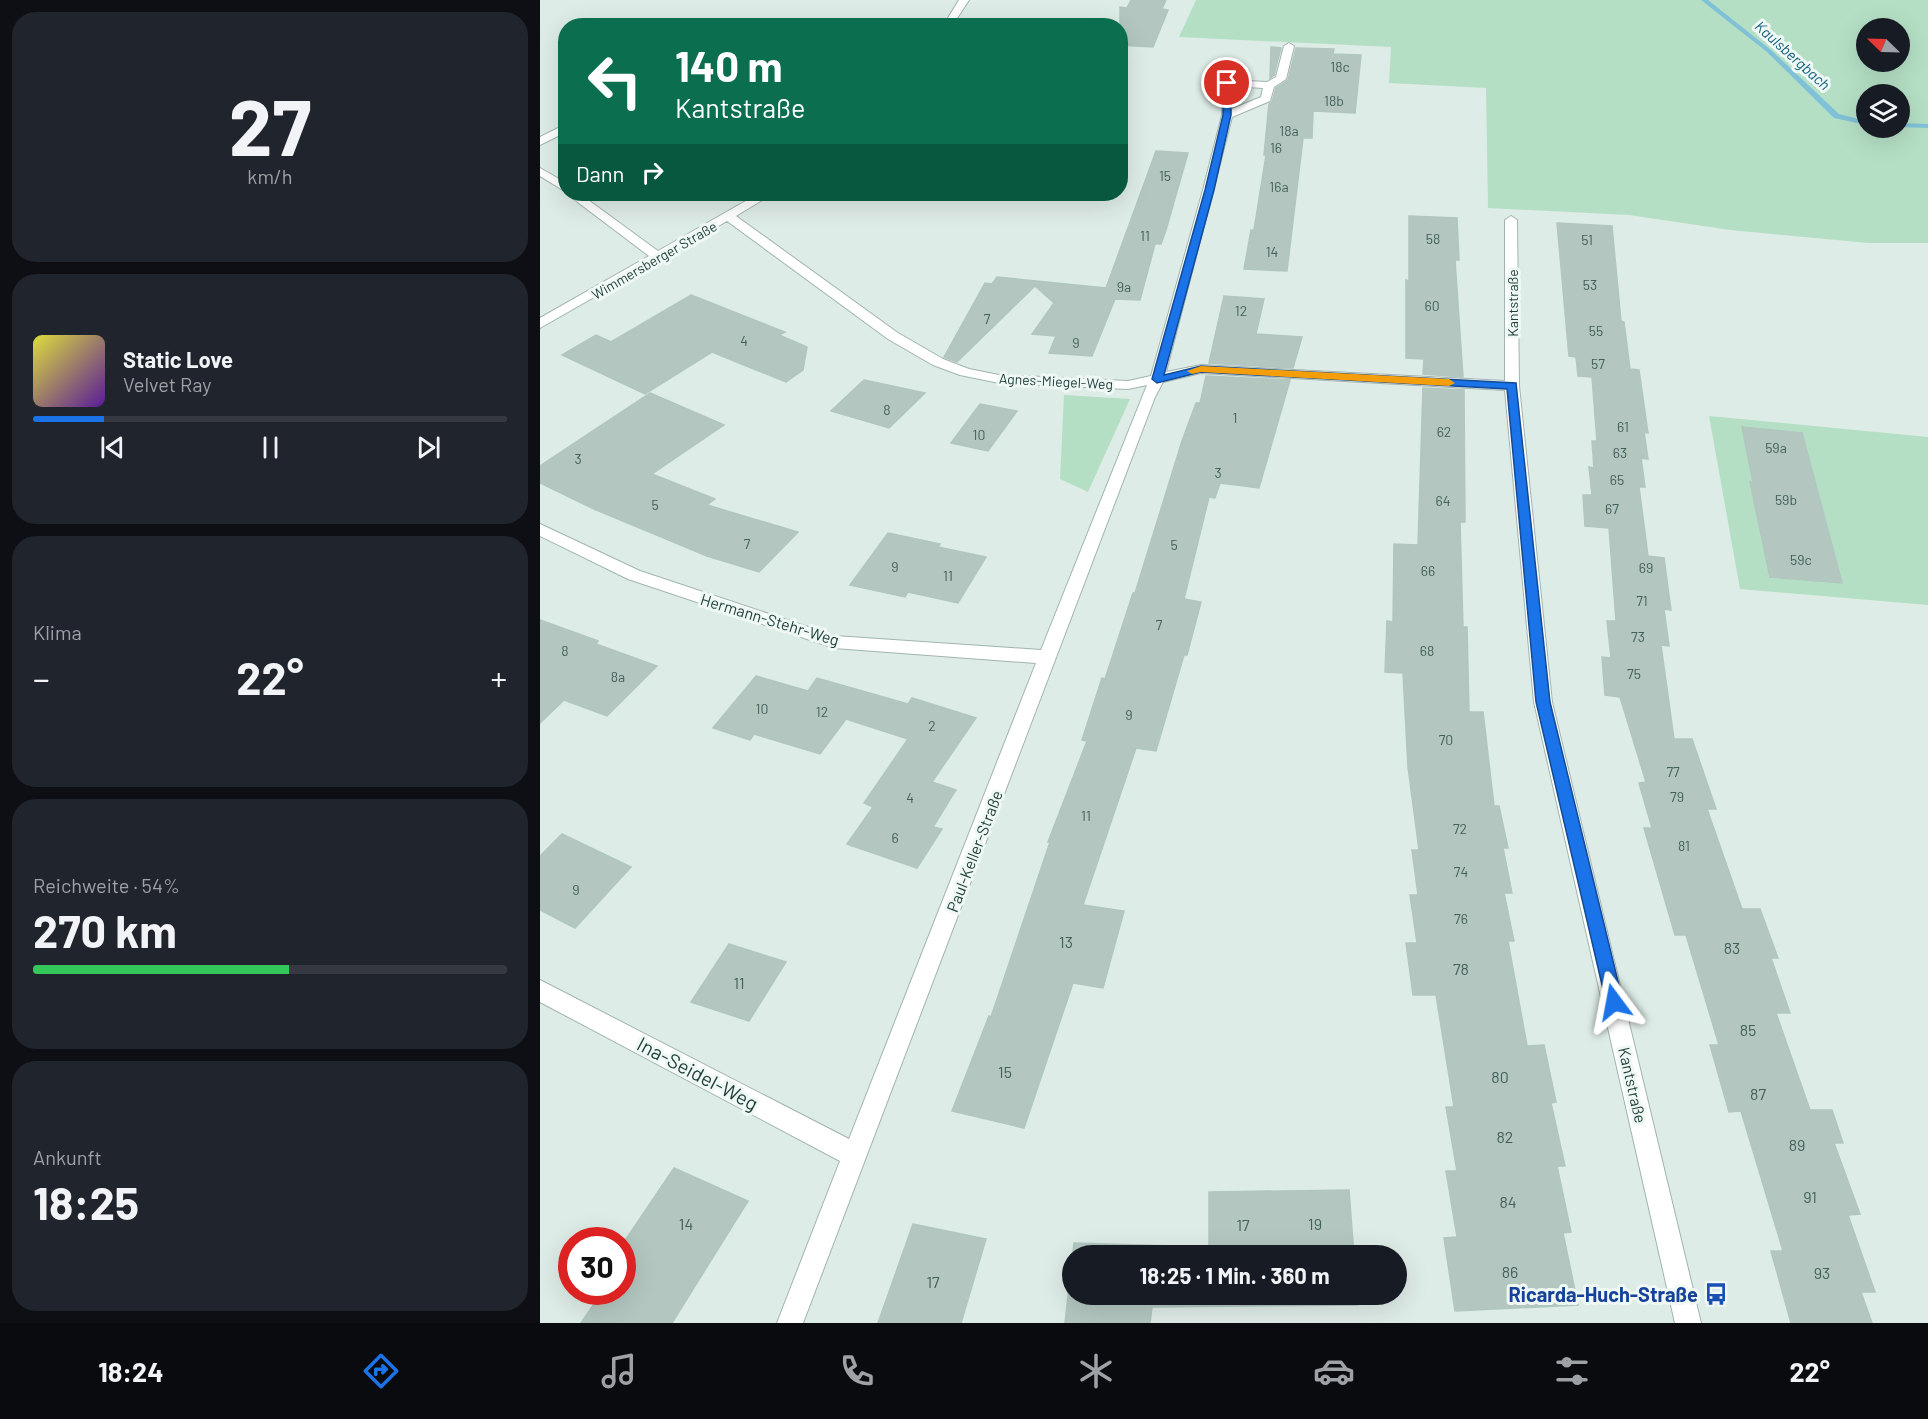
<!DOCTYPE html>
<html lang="de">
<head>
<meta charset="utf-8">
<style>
	:root { --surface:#171b24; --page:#20242c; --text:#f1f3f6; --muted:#9ea1a6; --line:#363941; --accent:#1a73e8 }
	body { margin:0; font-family:Barlow,sans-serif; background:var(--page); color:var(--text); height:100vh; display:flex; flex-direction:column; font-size:22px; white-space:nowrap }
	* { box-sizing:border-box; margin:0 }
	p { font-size:20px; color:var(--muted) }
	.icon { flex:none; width:33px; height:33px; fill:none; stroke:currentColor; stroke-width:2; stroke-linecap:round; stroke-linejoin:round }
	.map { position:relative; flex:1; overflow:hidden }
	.sheet { display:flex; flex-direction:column; gap:12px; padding:12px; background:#0d0f14; width:540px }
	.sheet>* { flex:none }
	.hud { position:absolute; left:18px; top:18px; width:570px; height:183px; border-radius:24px; box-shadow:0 6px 24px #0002; background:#0b6e4f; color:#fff; overflow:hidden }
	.needle { width:39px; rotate:293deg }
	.tools { position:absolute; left:1316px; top:18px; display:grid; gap:12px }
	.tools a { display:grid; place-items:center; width:54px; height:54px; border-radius:50%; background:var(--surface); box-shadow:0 6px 24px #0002; font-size:30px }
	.speed { position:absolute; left:18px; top:1227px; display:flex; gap:12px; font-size:30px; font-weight:700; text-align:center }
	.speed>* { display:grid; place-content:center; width:78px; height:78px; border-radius:50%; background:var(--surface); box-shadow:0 6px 24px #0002; line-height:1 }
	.speed .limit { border:9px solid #d22; background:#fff; color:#111 }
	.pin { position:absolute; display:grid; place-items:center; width:51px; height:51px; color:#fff; margin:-26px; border:3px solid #fff; border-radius:50%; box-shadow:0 2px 6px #0007 }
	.me { position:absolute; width:66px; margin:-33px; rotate:347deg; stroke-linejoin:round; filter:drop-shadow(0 0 4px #0008) }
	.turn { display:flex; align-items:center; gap:21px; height:126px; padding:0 18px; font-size:27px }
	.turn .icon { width:78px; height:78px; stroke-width:2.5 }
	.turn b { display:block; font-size:42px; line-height:51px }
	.then { display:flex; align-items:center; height:57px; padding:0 18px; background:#0003; gap:12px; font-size:22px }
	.big { font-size:45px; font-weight:700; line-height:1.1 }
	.sheet .tile { flex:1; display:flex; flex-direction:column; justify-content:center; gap:9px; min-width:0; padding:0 21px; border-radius:24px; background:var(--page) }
	.sheet .dial { align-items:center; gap:0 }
	.dial b { font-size:78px; line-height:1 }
	.song { display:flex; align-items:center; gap:18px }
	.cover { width:72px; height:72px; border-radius:9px; background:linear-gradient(135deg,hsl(60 70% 55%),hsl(270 70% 35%)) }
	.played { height:6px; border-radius:3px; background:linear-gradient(90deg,var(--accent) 15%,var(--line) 15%) }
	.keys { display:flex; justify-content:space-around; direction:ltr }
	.heat { display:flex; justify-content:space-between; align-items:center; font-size:33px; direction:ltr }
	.charge { height:9px; border-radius:4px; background:linear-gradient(90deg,#34c759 54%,var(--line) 0) }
	.trip { position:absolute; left:522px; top:1245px; width:345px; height:60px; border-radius:30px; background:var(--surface); box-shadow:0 6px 24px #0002; font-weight:700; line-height:60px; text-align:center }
	.menu { display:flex; height:96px; justify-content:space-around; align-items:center; background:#090b0e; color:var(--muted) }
	.menu .icon { width:42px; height:42px }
	.menu .current { color:var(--accent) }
	.menu b { font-size:27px; color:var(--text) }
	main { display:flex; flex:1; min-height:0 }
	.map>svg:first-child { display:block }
	.green { fill:#b4dfc5; fill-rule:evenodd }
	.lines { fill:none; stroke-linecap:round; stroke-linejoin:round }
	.stream { fill:#80c1d7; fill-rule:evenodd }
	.building { fill:#b3c7c0; stroke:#b0c6bf; stroke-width:1.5 }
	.service-casing { stroke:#a1b4af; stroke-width:2 }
	.minor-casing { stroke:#a1b4af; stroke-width:2 }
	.service { fill:#fff; fill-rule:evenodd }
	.minor { fill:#fff; fill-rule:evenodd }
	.route { fill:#1a73e8; stroke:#114b97; stroke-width:1.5 }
	.slow { fill:#f59e0b }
	.labels { text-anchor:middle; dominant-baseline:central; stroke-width:6; stroke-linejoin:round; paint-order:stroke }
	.number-label { font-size:14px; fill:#43605a }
	.far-street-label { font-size:14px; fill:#1e3d38; stroke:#eff8f4 }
	.far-water-label { font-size:15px; font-style:italic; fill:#12617f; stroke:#eff8f4 }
	.street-label { font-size:16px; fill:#1e3d38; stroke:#eff8f4 }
	.near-number-label { font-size:16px; fill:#43605a }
	.near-street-label { font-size:20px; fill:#1e3d38; stroke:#eff8f4 }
	.near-transit-label { font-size:20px; font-weight:bold; fill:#164399; stroke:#eff8f4; text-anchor:end }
</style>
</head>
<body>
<main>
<section class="sheet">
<div class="tile dial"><b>27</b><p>km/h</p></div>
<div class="tile">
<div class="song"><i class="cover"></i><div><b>Static Love</b><p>Velvet Ray</p></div></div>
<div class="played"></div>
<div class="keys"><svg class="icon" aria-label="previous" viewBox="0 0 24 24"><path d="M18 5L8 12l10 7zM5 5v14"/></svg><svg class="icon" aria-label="pause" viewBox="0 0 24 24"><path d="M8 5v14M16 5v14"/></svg><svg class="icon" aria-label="next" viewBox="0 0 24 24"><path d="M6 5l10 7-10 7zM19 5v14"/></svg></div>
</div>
<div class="tile"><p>Klima</p>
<div class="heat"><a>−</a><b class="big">22°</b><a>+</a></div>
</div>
<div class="tile"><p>Reichweite · 54%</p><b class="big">270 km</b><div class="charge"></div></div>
<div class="tile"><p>Ankunft</p><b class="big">18:25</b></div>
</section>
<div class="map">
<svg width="1388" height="1323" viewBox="0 0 1388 1323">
	<rect width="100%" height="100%" fill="#deece7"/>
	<g class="green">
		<path d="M656 0H1388V243H1328L1190 230 1089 215 948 208 946 88 849 83 851 47 639 37ZM1326 28H1359V62H1326ZM1359 94V128H1326V94Z"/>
		<polygon points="524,395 590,399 548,492 520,479"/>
		<polygon points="1169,416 1388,437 1388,605 1200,589"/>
	</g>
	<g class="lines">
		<g class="stream">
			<polygon points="1161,0 1168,0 1231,50 1299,114 1326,121 1326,125 1294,118 1227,52"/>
			<polygon points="1359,123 1388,124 1388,128 1359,127"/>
		</g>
	</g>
	<g class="building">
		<polygon points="591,0 626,0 622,9 628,10 613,47 580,45 580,7 587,8"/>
		<polygon points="731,47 741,48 734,75 730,78"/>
		<polygon points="756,48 794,49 793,54 821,55 815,113 773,111 772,138 763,138 747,271 704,269 711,230 714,230 726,155 724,155 729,104 732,102 736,88 748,80"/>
		<polygon points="616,151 648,153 626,230 621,244 615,244 600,300 575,299 552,356 509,353 516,336 492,334 514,303 495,286 417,362 404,357 445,283 452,284 457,277 566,288"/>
		<polygon points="869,216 917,218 919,260 915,260 923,377 883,374 884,359 866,358 866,280 869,281"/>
		<polygon points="1017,223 1072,226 1081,321 1084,322 1090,369 1099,370 1108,433 1104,432 1108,459 1101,458 1105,487 1099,487 1108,556 1124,558 1131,610 1124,609 1129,646 1121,645 1134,739 1152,739 1176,809 1167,809 1202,909 1220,909 1238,958 1231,958 1250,1013 1236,1013 1270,1110 1292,1110 1303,1143 1294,1143 1320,1214 1308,1215 1335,1292 1321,1292 1332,1323 1251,1323 1231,1251 1243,1251 1201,1111 1189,1112 1170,1045 1179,1045 1146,935 1135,935 1104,828 1112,828 1099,783 1106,782 1080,697 1065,695 1062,657 1071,658 1067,621 1076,621 1069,528 1045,526 1043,495 1052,495 1049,467 1054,468 1052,441 1057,441 1052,377 1038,376 1036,357 1029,356"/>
		<polygon points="151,295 245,332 239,335 267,347 263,370 246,382 172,352 105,394 22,355 56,335 71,342"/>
		<polygon points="684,296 724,299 716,334 762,337 753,368 669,363"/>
		<polygon points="666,376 750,380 719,488 680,483 675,498 669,497 644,599 661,602 647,655 644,655 616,751 596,748 543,905 584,911 563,988 533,983 484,1128 412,1111 449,1016 451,1017 510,842 508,842 547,741 542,740 562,678 565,679 593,593 595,593 642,441 656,403 660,403"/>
		<polygon points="324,380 385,393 349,428 291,411"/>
		<polygon points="883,388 924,390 925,522 920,522 923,627 927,627 929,712 943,712 954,806 959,806 968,848 963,848 972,893 964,893 974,941 968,941 987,1046 1004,1045 1016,1102 1011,1103 1025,1166 1017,1166 1031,1232 1023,1233 1038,1305 915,1311 904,1238 917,1237 906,1171 917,1171 906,1107 914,1107 896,995 873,995 866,943 877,943 870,895 878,895 872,850 879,850 868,767 863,673 845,672 847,621 853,622 854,544 878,545"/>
		<polygon points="110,393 184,425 112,474 175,499 167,505 258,532 219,572 167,556 54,509 0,483 0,466"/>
		<polygon points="440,404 477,411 448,451 411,443"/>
		<polygon points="1202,427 1262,433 1302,583 1230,577 1210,482 1213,482"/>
		<polygon points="348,533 400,544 398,547 446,557 418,603 368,592 365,597 310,585"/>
		<polygon points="0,620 58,641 56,644 117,666 67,716 24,700 0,723"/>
		<polygon points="216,676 268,691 277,678 368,704 372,698 436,718 392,782 416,790 393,827 402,829 377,868 307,844 333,807 324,803 368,739 306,719 280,754 214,734 210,740 173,728"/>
		<polygon points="22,834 91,867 35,928 0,910 0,856"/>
		<polygon points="189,944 246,962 209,1021 151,1002"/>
		<polygon points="134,1168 208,1201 132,1323 41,1323 62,1292 82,1292 82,1245"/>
		<polygon points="809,1190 814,1256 532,1256 532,1294 817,1294 818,1305 612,1307 610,1323 525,1323 534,1243 669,1247 669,1192"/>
		<polygon points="373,1224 446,1239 421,1323 338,1323"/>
	</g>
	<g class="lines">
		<g class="service-casing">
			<polygon id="service" points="26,124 26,132 0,145 0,137"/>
		</g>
		<g class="minor-casing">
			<g id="minor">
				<polygon points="419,0 429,0 412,26 403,26"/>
				<path d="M749 43 754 46 746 79 734 87 730 101 692 117 626 372 661 365 965 381V220L971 216 977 220 979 386 1012 702 1161 1323H1135L994 702 965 390 661 373 623 382 615 397 263 1323H237L300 1161 0 1002V980L309 1139 496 663 294 648 88 579 0 536V524L100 571 295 636 501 650 607 385 588 389 459 383 420 375 393 365 348 339 187 221 0 328V318L109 256 27 194H40L118 251 218 194H232L196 216 358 333 403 359 429 369 459 375 588 381 611 376 663 190 682 115V83L687 80 727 82 736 77 744 46ZM692 86 723 88 721 97 692 109Z"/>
				<polygon points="0,168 26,183 26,192 0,176"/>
			</g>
		</g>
		<use href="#service" class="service"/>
		<use href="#minor" class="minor"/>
	</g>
	<polygon class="route" points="687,81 691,83 691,115 674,190 624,375 661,366 976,383 1010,702 1083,1002 1080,1007 1074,1010 1068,1007 1066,1002 996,702 967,389 661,372 617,383 612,379 665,190 683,115 683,83"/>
	<polygon class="slow" points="661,366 909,379 915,383 909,386 661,372 652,374 647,371"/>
	<defs>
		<g id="bus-bare" transform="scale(1.8)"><path d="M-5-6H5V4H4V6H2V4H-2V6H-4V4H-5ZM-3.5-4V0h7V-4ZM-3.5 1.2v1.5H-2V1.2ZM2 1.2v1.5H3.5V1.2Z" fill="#1a4fb4" stroke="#eff8f4" stroke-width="2.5" paint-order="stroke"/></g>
	</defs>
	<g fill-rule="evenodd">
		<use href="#bus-bare" x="1176" y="1294"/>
	</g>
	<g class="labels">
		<g class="number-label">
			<text x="800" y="66">18c</text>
			<text x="794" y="100">18b</text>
			<text x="749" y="130">18a</text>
			<text x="736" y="147">16</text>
			<text x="625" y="175">15</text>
			<text x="739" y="186">16a</text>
			<text x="605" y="235">11</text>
			<text x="893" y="238">58</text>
			<text x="1047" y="239">51</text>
			<text x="732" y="251">14</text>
			<text x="1050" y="284">53</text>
			<text x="584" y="286">9a</text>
			<text x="892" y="305">60</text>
			<text x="701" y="310">12</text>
			<text x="447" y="318">7</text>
			<text x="1056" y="330">55</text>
			<text x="204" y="340">4</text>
			<text x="536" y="342">9</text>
			<text x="1058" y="363">57</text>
			<text x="347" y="409">8</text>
			<text x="695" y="417">1</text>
			<text x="1083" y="426">61</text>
			<text x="904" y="431">62</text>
			<text x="439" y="434">10</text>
			<text x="1236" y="447">59a</text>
			<text x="1080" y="452">63</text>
			<text x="38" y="458">3</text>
			<text x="678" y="472">3</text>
			<text x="1077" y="479">65</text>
			<text x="1246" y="499">59b</text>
			<text x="903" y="500">64</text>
			<text x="115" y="504">5</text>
			<text x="1072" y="508">67</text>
			<text x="207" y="543">7</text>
			<text x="634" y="544">5</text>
			<text x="1261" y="559">59c</text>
			<text x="355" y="566">9</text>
			<text x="1106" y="567">69</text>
			<text x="888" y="570">66</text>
			<text x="408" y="575">11</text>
			<text x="1102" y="600">71</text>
			<text x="619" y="624">7</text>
			<text x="1098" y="636">73</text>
			<text x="25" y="650">8</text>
			<text x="887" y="650">68</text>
			<text x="1094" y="673">75</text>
			<text x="78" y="676">8a</text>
			<text x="222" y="708">10</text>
			<text x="282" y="711">12</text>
			<text x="589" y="714">9</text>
			<text x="392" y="725">2</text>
			<text x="906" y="739">70</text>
			<text x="1133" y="771">77</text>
			<text x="1137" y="796">79</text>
			<text x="370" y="797">4</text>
			<text x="546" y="815">11</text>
			<text x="920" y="828">72</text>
			<text x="355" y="837">6</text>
			<text x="1144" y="845">81</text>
			<text x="921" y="871">74</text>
			<text x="36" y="889">9</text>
			<text x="921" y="918">76</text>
		</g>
		<g class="far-street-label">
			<text transform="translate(114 260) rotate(-30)">Wimmersberger Straße</text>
			<text transform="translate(972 303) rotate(-90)">Kantstraße</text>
			<text transform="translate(516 381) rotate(3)">Agnes-Miegel-Weg</text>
		</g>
		<g class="far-water-label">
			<text transform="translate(1253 55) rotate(42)">Kaulsbergbach</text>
		</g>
		<g class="street-label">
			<text transform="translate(230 619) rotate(17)">Hermann-Stehr-Weg</text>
			<text transform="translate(434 851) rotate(-69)">Paul-Keller-Straße</text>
			<text transform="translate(1093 1085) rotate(77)">Kantstraße</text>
		</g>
		<g class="near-number-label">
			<text x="526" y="941">13</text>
			<text x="1192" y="947">83</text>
			<text x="921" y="968">78</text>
			<text x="199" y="982">11</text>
			<text x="1208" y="1029">85</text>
			<text x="465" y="1071">15</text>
			<text x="960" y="1076">80</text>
			<text x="1218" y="1093">87</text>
			<text x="965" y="1136">82</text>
			<text x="1257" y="1144">89</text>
			<text x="1270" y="1196">91</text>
			<text x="968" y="1201">84</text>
			<text x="146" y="1223">14</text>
			<text x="775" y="1223">19</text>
			<text x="703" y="1224">17</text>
			<text x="970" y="1271">86</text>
			<text x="1282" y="1272">93</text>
			<text x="393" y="1281">17</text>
		</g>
		<g class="near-street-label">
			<text transform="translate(158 1073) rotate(28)">Ina-Seidel-Weg</text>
		</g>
		<g class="near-transit-label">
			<text x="1158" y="1294">Ricarda-Huch-Straße</text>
		</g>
	</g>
</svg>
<div class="tools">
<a><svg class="needle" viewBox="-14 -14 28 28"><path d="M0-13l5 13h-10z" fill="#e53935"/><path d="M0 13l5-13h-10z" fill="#9ea1a6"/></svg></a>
<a><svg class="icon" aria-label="layers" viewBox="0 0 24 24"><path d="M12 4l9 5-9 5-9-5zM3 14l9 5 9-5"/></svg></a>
</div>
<div class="speed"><div class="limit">30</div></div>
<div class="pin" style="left:687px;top:83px;background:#d93025"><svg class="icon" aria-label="arrive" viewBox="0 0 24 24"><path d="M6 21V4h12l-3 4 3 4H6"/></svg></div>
<svg class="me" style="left:1074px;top:1002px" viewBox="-20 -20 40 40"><path d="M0-17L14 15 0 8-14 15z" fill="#1a73e8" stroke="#fff" stroke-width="4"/></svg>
<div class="trip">18:25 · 1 Min. · 360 m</div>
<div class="hud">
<div class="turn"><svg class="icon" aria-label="left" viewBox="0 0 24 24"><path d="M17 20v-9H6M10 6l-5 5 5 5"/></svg><div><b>140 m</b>Kantstraße</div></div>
<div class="then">Dann<svg class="icon" aria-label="right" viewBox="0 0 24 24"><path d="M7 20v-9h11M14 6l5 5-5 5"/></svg></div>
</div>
</div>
</main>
<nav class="menu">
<b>18:24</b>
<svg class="icon current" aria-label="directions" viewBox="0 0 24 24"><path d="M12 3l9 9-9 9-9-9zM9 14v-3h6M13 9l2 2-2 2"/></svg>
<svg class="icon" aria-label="music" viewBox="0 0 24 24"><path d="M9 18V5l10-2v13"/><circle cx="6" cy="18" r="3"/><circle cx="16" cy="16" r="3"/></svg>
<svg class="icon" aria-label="phone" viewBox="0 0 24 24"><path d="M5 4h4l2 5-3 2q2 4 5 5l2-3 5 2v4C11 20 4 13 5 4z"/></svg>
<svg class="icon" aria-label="climate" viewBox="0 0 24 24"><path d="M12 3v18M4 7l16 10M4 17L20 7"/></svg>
<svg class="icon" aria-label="car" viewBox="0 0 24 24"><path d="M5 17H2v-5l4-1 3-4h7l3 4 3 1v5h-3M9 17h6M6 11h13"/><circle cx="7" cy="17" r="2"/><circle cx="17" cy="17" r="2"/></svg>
<svg class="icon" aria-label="filters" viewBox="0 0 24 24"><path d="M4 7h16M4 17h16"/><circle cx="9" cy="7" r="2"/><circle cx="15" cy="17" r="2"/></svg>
<b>22°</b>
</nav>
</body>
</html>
